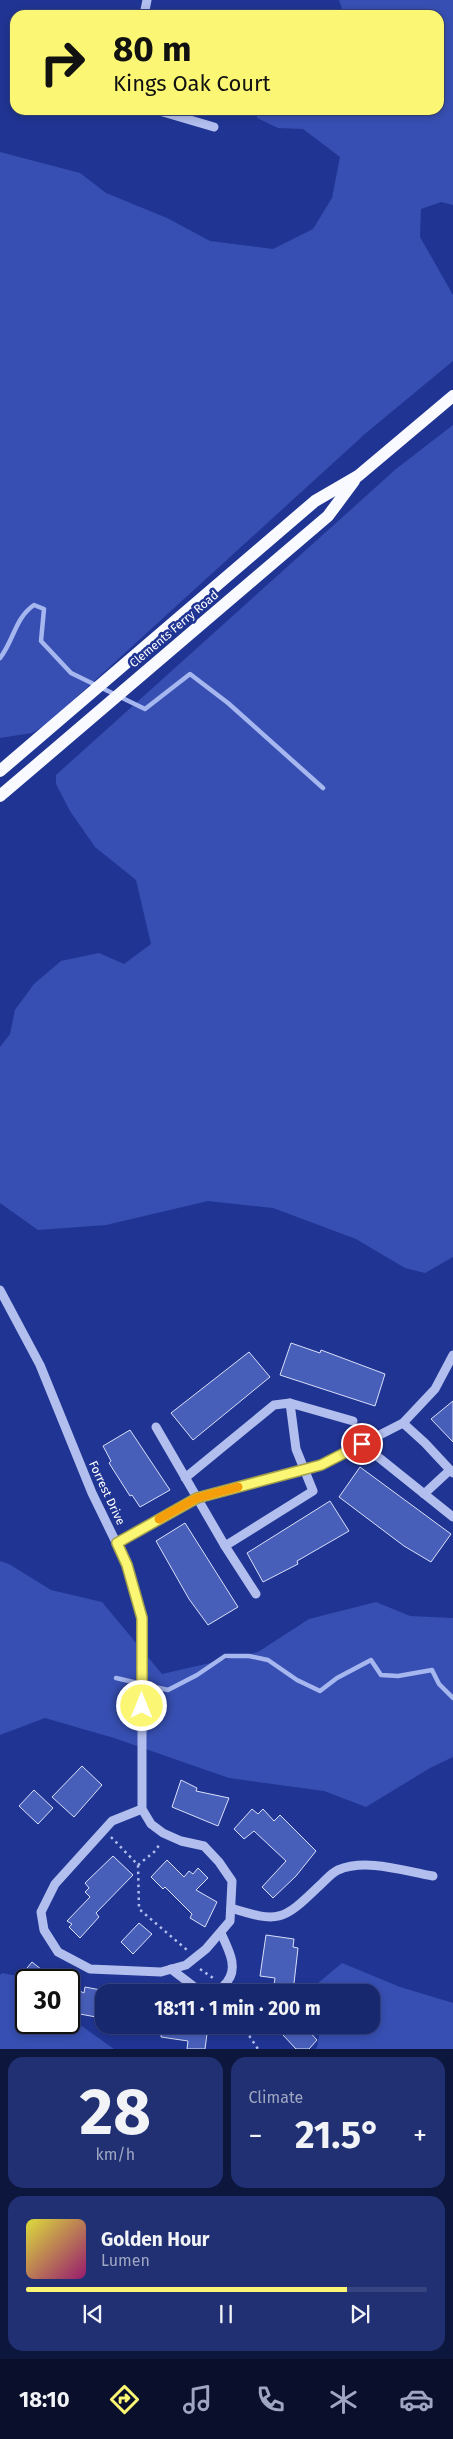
<!DOCTYPE html>
<html lang="en">
<head>
<meta charset="utf-8">
<style>
	:root { --surface:#18286e; --page:#213073; --text:#f1f3f6; --muted:#9fa6c2; --line:#364481; --accent:#fbf673 }
	body { margin:0; font-family:"Fira Sans",sans-serif; background:var(--page); color:var(--text); height:100vh; display:flex; flex-direction:column; font-size:19px; white-space:nowrap }
	* { box-sizing:border-box; margin:0 }
	p { font-size:16px; color:var(--muted) }
	.icon { flex:none; width:28px; height:28px; fill:none; stroke:currentColor; stroke-width:2; stroke-linecap:round; stroke-linejoin:round }
	.map { position:relative; height:2049px; overflow:hidden }
	.drawer { display:flex; flex-direction:column; gap:8px; padding:8px; background:#0d163c; flex:1 }
	.drawer>* { flex:none }
	.top-card { position:absolute; left:10px; top:10px; width:434px; height:105px; border-radius:15px; box-shadow:0 2px 8px #0003,0 0 0 1px var(--line); background:#fbf673; color:#111; overflow:hidden }
	.speed { position:absolute; left:15px; top:1969px; display:flex; gap:10px; font-size:25px; font-weight:700; text-align:center }
	.speed>* { display:grid; place-content:center; width:65px; height:65px; border-radius:50%; background:var(--surface); box-shadow:0 2px 8px #0003,0 0 0 1px var(--line); line-height:1 }
	.speed .limit { border:2px solid #111; border-radius:8px; background:#fff; color:#111 }
	.pin { position:absolute; display:grid; place-items:center; width:42px; height:42px; color:#fff; margin:-21px; border:2px solid #fff; border-radius:50%; box-shadow:0 1px 5px #0007 }
	.me { position:absolute; width:55px; margin:-28px; rotate:0deg; stroke-linejoin:round; filter:drop-shadow(0 0 4px #0008) }
	.turn { display:flex; align-items:center; gap:18px; height:105px; padding:0 20px; font-size:22px }
	.turn .icon { width:65px; height:65px; stroke-width:2.5 }
	.turn b { display:block; font-size:35px; line-height:42px }
	.big { font-size:38px; font-weight:700; line-height:1.1 }
	.drawer .widget { flex:1; display:flex; flex-direction:column; justify-content:center; gap:8px; min-width:0; padding:0 18px; border-radius:15px; background:var(--page) }
	.drawer .dial { align-items:center; gap:0 }
	.dial b { font-size:65px; line-height:1 }
	.song { display:flex; align-items:center; gap:15px }
	.cover { width:60px; height:60px; border-radius:8px; background:linear-gradient(135deg,hsl(60 70% 55%),hsl(320 70% 35%)) }
	.played { height:5px; border-radius:2px; background:linear-gradient(90deg,var(--accent) 80%,var(--line) 80%) }
	.keys { display:flex; justify-content:space-around; direction:ltr }
	.heat { display:flex; justify-content:space-between; align-items:center; font-size:28px; direction:ltr }
	.drawer .tiles { flex:1; display:grid; gap:8px; grid-template-columns:1fr 1fr }
	.widget:last-child { grid-column:span 2 }
	.trip { position:absolute; left:95px; top:1984px; width:285px; height:50px; border-radius:15px; background:var(--surface); box-shadow:0 2px 8px #0003,0 0 0 1px var(--line); font-weight:700; line-height:50px; text-align:center }
	.menu { display:flex; height:80px; justify-content:space-around; align-items:center; background:#0a102c; color:var(--muted) }
	.menu .icon { width:35px; height:35px }
	.menu .current { color:var(--accent) }
	.menu b { font-size:22px; color:var(--text) }
	.map>svg:first-child { display:block }
	.green { fill:#374fb2 }
	.lines { fill:none; stroke-linecap:round; stroke-linejoin:round }
	.stream { stroke:#a6b6ef; stroke-width:4.5 }
	.building { fill:#485fba; stroke:#d8dffa }
	.path { stroke:#b2beee; stroke-width:2.5; stroke-dasharray:2.5 4; stroke-linecap:butt }
	.minor { stroke:#b2beee; stroke-width:9 }
	.major { stroke:#f9faff; stroke-width:12 }
	.route-casing { stroke:#a3a04b; stroke-width:12 }
	.route { stroke:#fbf673; stroke-width:9 }
	.slow { stroke:#f59e0b; stroke-width:9 }
	.labels { text-anchor:middle; dominant-baseline:central; stroke-width:5; stroke-linejoin:round; paint-order:stroke }
	.street-label { font-size:12px; fill:#fff; stroke:#203593 }
</style>
</head>
<body>
<div class="map">
<svg width="453" height="2049" viewBox="0 0 453 2049">
	<rect width="100%" height="100%" fill="#203593"/>
	<g class="green">
		<polygon points="339,0 453,0 453,205 441,202 421,209 420,237 453,295 453,361 366,433 47,724 32,733 0,738 0,152 80,173 106,193 167,218 210,241 273,249 313,229 332,198 340,157 303,129 278,128 257,118 257,110 439,110 439,15 344,15"/>
		<polygon points="453,425 453,1257 425,1273 405,1268 356,1239 273,1208 208,1201 106,1225 38,1230 0,1203 0,1047 10,1034 15,1010 34,984 61,961 99,953 124,964 151,944 136,880 95,847 70,811 56,784 56,775 396,469"/>
		<polygon points="0,1561 9,1564 51,1590 102,1602 162,1674 258,1652 309,1619 376,1602 410,1616 453,1618 453,1757 430,1768 366,1807 324,1791 229,1778 114,1738 45,1718 0,1735"/>
		<polygon points="342,1963 400,1987 453,2003 453,2049 315,2049 317,2047 321,2025 371,2025 371,1992 318,1992 317,1984"/>
		<polygon points="2,1973 33,1979 26,1980 26,2022 69,2022 69,2017 114,2049 0,2049 0,1975"/>
	</g>
	<g class="lines">
		<g class="stream">
			<path d="M0 658C14 640 15 618 34 605L44 609 41 641 71 673 145 709 190 674 228 703 323 788"/>
			<polyline points="116,1678 168,1690 197,1675 225,1656 249,1656 268,1660 297,1680 320,1691 337,1678 371,1660 381,1675 398,1676 432,1670 439,1684 453,1698"/>
		</g>
	</g>
	<g class="building">
		<polygon points="291,1343 320,1353 321,1350 385,1374 375,1406 280,1375"/>
		<polygon points="249,1352 270,1377 193,1440 171,1413"/>
		<polygon points="453,1401 453,1442 431,1419"/>
		<polygon points="130,1430 170,1490 140,1507 132,1495 130,1496 109,1463 111,1461 103,1446"/>
		<polygon points="360,1467 451,1534 431,1562 404,1546 339,1497"/>
		<polygon points="330,1501 349,1531 297,1561 298,1564 263,1582 247,1553"/>
		<polygon points="185,1523 238,1607 208,1625 189,1599 156,1541"/>
		<polygon points="82,1766 102,1785 74,1817 52,1797"/>
		<polygon points="181,1780 197,1788 196,1791 229,1798 218,1826 172,1807"/>
		<polygon points="34,1790 53,1808 38,1824 19,1806"/>
		<polygon points="252,1809 258,1814 263,1809 274,1821 280,1815 316,1851 296,1876 273,1898 262,1887 286,1861 254,1831 244,1839 234,1829"/>
		<polygon points="113,1856 133,1875 96,1913 99,1917 80,1938 69,1927 72,1924 67,1921 90,1897 85,1892 89,1888 85,1883"/>
		<polygon points="167,1860 184,1877 189,1871 193,1874 198,1868 208,1878 196,1890 217,1902 205,1927 190,1918 192,1914 165,1887 163,1889 151,1877"/>
		<polygon points="139,1923 152,1934 133,1954 121,1942"/>
		<polygon points="266,1935 294,1939 293,1947 298,1948 293,1992 273,1992 275,1978 260,1976"/>
		<polygon points="32,1962 42,1970 45,1980 17,1980"/>
		<polygon points="69,1986 84,1993 85,1987 101,1990 96,2017 69,2012"/>
		<polygon points="162,2025 203,2025 202,2034 207,2034 205,2049 187,2049 188,2041 161,2037"/>
		<polygon points="294,2025 303,2025 317,2040 309,2049 296,2049 283,2035"/>
	</g>
	<g class="lines">
		<g class="path">
			<polyline points="111,1837 138,1865 139,1909 187,1950"/>
			<polyline points="138,1865 154,1852 160,1844"/>
			<polyline points="200,1969 216,1980"/>
			<polyline points="242,2025 258,2049"/>
		</g>
		<g class="minor">
			<polyline points="144,15 147,0"/>
			<polyline points="156,110 214,127"/>
			<polyline points="0,1290 40,1365 92,1493 127,1565 142,1618 142,1809 112,1821 55,1884 41,1912 44,1930 58,1952 90,1969 161,1972 186,1965 206,1949 230,1921 232,1881 219,1862 204,1846 181,1841 163,1833 151,1824 142,1809"/>
			<polyline points="290,1403 353,1421"/>
			<polyline points="403,1423 425,1443 453,1473"/>
			<path d="M156 1427C179 1467 202 1507 225 1546L313 1491 296 1449 290 1403 274 1405 185 1478"/>
			<polyline points="362,1444 453,1517"/>
			<polyline points="424,1494 450,1470"/>
			<polyline points="117,1543 197,1498 321,1465 403,1423 435,1389 453,1355"/>
			<polyline points="225,1546 256,1594"/>
			<path d="M231 1908C278 1923 283 1921 318 1887 324 1882 331 1873 338 1870 366 1858 404 1871 433 1876"/>
			<polyline points="171,1969 201,1992"/>
			<path d="M215 1992C221 1990 223 1987 227 1982 239 1967 228 1949 221 1933"/>
		</g>
		<g class="major">
			<polyline points="0,771 315,501 358,476 453,396"/>
			<polyline points="0,796 328,516 354,481"/>
		</g>
	</g>
	<g class="lines">
		<g class="route-casing">
			<polyline id="route" points="142,1706 142,1618 127,1565 117,1543 197,1498 321,1465 362,1444"/>
		</g>
		<use href="#route" class="route"/>
		<polyline class="slow" points="159,1519 197,1498 238,1487"/>
	</g>
	<g class="labels">
		<g class="street-label">
			<text transform="translate(174 629) rotate(-40)">Clements Ferry Road</text>
			<text transform="translate(107 1493) rotate(65)">Forrest Drive</text>
		</g>
	</g>
</svg>
<div class="speed"><div class="limit">30</div></div>
<div class="pin" style="left:362px;top:1444px;background:#d93025"><svg class="icon" aria-label="arrive" viewBox="0 0 24 24"><path d="M6 21V4h12l-3 4 3 4H6"/></svg></div>
<svg class="me" style="left:142px;top:1706px" viewBox="-20 -20 40 40"><circle r="17" fill="#fbf673" stroke="#fff" stroke-width="3"/><path d="M0-11L8 9 0 5-8 9z" fill="#fff"/></svg>
<div class="trip">18:11 · 1 min · 200 m</div>
<div class="top-card">
<div class="turn"><svg class="icon" aria-label="right" viewBox="0 0 24 24"><path d="M7 20v-9h11M14 6l5 5-5 5"/></svg><div><b>80 m</b>Kings Oak Court</div></div>
</div>
</div>
<section class="drawer">
<div class="tiles">
<div class="widget dial"><b>28</b><p>km/h</p></div>
<div class="widget"><p>Climate</p>
<div class="heat"><a>−</a><b class="big">21.5°</b><a>+</a></div>
</div>
<div class="widget">
<div class="song"><i class="cover"></i><div><b>Golden Hour</b><p>Lumen</p></div></div>
<div class="played"></div>
<div class="keys"><svg class="icon" aria-label="previous" viewBox="0 0 24 24"><path d="M18 5L8 12l10 7zM5 5v14"/></svg><svg class="icon" aria-label="pause" viewBox="0 0 24 24"><path d="M8 5v14M16 5v14"/></svg><svg class="icon" aria-label="next" viewBox="0 0 24 24"><path d="M6 5l10 7-10 7zM19 5v14"/></svg></div>
</div>
</div>
</section>
<nav class="menu">
<b>18:10</b>
<svg class="icon current" aria-label="directions" viewBox="0 0 24 24"><path d="M12 3l9 9-9 9-9-9zM9 14v-3h6M13 9l2 2-2 2"/></svg>
<svg class="icon" aria-label="music" viewBox="0 0 24 24"><path d="M9 18V5l10-2v13"/><circle cx="6" cy="18" r="3"/><circle cx="16" cy="16" r="3"/></svg>
<svg class="icon" aria-label="phone" viewBox="0 0 24 24"><path d="M5 4h4l2 5-3 2q2 4 5 5l2-3 5 2v4C11 20 4 13 5 4z"/></svg>
<svg class="icon" aria-label="climate" viewBox="0 0 24 24"><path d="M12 3v18M4 7l16 10M4 17L20 7"/></svg>
<svg class="icon" aria-label="car" viewBox="0 0 24 24"><path d="M5 17H2v-5l4-1 3-4h7l3 4 3 1v5h-3M9 17h6M6 11h13"/><circle cx="7" cy="17" r="2"/><circle cx="17" cy="17" r="2"/></svg>
</nav>
</body>
</html>
